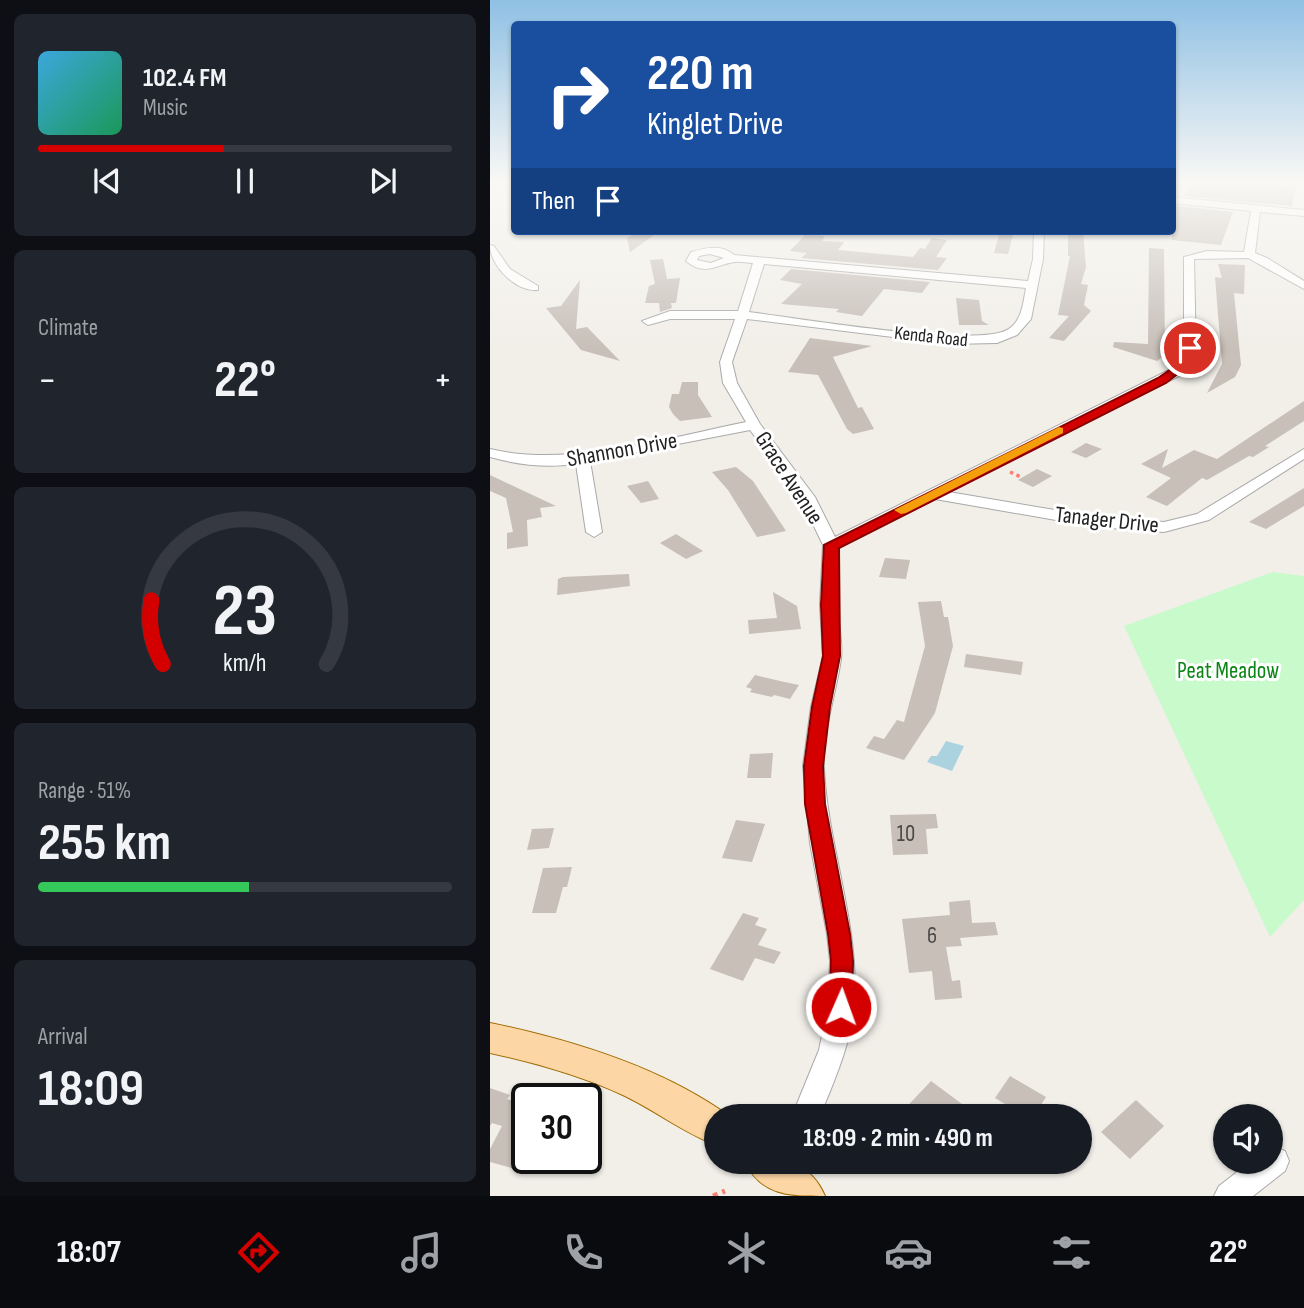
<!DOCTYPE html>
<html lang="en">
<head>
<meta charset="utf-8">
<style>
	:root { --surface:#171b24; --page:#20242c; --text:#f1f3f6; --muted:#9ea1a6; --line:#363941; --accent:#d40000 }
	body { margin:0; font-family:"Sofia Sans Condensed",sans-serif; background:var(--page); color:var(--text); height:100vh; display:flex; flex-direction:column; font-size:26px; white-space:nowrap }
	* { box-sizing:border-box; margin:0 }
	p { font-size:23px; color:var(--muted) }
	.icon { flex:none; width:38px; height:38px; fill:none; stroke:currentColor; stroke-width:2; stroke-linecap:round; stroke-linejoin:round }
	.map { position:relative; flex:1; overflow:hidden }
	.drawer { display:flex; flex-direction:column; gap:14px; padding:14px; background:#0d0f14; width:490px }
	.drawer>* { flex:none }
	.hud { position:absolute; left:21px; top:21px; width:665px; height:214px; border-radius:7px; box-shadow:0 2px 5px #0004; background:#1a4fa0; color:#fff; overflow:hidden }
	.tools { position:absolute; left:723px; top:1104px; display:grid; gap:14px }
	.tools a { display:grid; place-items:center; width:70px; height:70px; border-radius:50%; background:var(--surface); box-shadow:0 2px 5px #0004; font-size:35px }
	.speed { position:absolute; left:21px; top:1083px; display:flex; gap:14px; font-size:35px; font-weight:700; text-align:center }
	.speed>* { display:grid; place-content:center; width:91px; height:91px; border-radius:50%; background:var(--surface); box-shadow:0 2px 5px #0004; line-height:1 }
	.speed .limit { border:4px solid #111; border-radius:10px; background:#fff; color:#111 }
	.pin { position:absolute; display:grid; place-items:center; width:60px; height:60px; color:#fff; margin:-30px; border:4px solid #fff; border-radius:50%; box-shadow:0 2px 7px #0007 }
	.me { position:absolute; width:77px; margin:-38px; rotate:2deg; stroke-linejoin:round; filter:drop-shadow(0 0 5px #0008) }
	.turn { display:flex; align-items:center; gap:24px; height:147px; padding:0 21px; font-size:32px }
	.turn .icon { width:91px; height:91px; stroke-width:2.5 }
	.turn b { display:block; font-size:49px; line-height:60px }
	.then { display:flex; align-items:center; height:66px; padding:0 21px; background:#0003; gap:14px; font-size:26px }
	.big { font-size:52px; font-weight:700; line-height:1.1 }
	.drawer .card { flex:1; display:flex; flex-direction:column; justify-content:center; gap:10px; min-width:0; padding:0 24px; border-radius:10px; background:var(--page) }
	.drawer .dial { align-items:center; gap:0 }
	.dial svg { height:182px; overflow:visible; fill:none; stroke:var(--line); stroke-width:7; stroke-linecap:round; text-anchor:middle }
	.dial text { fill:var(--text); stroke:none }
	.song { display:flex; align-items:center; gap:21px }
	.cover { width:84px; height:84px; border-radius:10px; background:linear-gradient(135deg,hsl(200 70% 55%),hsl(150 70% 35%)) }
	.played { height:7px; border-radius:4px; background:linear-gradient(90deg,var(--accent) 45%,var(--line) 45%) }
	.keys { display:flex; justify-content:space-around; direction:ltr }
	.heat { display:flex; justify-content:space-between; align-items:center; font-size:38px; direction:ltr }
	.charge { height:10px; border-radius:5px; background:linear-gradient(90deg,#34c759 51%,var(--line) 0) }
	.trip { position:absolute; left:214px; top:1104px; width:388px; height:70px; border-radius:35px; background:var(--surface); box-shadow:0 2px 5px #0004; font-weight:700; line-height:70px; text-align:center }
	.menu { display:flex; height:112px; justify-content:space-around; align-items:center; background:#090b0e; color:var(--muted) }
	.menu .icon { width:49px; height:49px }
	.menu .active { color:var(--accent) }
	.menu b { font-size:32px; color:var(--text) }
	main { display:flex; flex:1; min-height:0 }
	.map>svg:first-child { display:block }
	.park { fill:#c8facc }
	.water { fill:#aad3df }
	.building { fill:#c7bfb8 }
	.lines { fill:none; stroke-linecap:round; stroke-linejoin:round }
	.minor-casing { stroke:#a9a9a9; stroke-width:2 }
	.major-casing { stroke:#a06b00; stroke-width:2 }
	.path-far2 { stroke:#fa8072; stroke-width:2; stroke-dasharray:2 2; stroke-linecap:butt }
	.path-far1 { stroke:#fa8072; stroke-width:3.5; stroke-dasharray:3.5 3.5; stroke-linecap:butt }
	.path { stroke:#fa8072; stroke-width:5; stroke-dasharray:5 5; stroke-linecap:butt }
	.minor { fill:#fff; fill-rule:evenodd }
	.major { fill:#fcd6a4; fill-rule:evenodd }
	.route { fill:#d40000; stroke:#8a0000; stroke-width:2 }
	.slow { fill:#f59e0b }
	.labels { text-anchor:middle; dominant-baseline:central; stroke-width:6; stroke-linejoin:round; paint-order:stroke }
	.far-street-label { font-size:19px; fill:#222; stroke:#fff }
	.street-label { font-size:23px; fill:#222; stroke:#fff }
	.park-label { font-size:23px; fill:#0c8416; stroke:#fff }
	.near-number-label { font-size:23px; fill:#4b4948 }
</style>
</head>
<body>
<main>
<section class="drawer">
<div class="card">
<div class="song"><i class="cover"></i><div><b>102.4 FM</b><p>Music</p></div></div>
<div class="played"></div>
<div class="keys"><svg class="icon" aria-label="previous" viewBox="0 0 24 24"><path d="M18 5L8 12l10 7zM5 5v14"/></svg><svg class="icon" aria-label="pause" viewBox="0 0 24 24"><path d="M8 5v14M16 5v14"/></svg><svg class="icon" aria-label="next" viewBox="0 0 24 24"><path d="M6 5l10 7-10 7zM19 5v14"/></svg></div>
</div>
<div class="card"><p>Climate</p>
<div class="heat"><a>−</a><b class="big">22°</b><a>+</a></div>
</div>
<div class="card dial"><svg viewBox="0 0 100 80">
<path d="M14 69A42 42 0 1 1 86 69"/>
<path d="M14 69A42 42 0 0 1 9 41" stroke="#d40000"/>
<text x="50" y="56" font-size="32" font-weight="700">23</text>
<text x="50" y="72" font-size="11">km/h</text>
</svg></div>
<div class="card"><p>Range · 51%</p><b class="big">255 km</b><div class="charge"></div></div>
<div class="card"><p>Arrival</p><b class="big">18:09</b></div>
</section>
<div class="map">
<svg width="814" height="1196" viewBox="0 0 814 1196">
	<rect width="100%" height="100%" fill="#f2efe9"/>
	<polygon class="park" points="783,572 814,576 814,900 780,937 634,626"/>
	<polygon class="water" points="456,741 474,746 462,771 437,762 441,756 447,756"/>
	<g class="building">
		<polygon points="702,182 761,182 806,186 802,206 694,196"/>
		<polygon points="688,206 743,212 731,245 682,240 682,207"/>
		<polygon points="149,231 167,233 140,252 137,238"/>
		<polygon points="510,231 524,231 518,254 504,253"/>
		<polygon points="578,231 593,231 596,267 591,284 598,285 594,305 601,311 574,341 559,338 579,316 568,315 580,256 578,256"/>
		<polygon points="315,235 335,236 332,241 354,242 348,250 423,257 430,248 435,249 442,238 457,240 446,257 457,258 448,270 311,258 317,253 300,251"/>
		<polygon points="659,248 674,249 675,355 667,361 623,347 624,342 658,344"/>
		<polygon points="173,259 177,279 190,278 186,303 181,303 182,308 170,312 169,303 155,303 159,286 165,284 160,260"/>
		<polygon points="728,264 755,265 754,294 744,293 751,365 745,377 717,393 732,364 725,277 732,278"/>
		<polygon points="301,269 440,282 432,293 394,289 372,316 346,312 349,309 291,304 312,284 290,280"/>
		<polygon points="90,280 86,329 97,327 130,361 91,350 56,308 71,306"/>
		<polygon points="466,298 489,300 492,321 499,325 469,325"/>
		<polygon points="320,338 382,346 343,357 368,408 372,407 384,429 363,434 357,429 328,375 298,372"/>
		<polygon points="192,382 208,382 208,395 222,417 190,421 183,414 179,407 182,394 189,394"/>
		<polygon points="814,401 814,421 775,446 779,447 763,457 759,456 717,480 712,478 677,506 656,497 681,478 651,464 678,449 672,468 704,450 727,459"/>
		<polygon points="596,443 612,449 596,458 581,452"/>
		<polygon points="246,467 263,481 296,531 267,537 238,490 222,472"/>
		<polygon points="547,469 562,476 543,487 528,480"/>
		<polygon points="0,475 66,506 50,508 52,517 37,520 38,546 17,549 17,533 23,532 16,498 0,491"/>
		<polygon points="158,481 169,499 151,503 137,486"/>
		<polygon points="814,488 814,506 776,529 759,522"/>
		<polygon points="186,534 213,551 196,559 170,543"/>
		<polygon points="395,558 420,560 416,579 389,577"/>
		<polygon points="139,574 140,586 67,595 68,579 73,577"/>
		<polygon points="283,592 307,606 311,629 259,634 258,620 287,618"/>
		<polygon points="451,601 454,617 458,617 463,646 445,713 414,760 376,748 384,736 394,739 407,720 414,722 435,646 428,602"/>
		<polygon points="476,654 533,662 531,675 474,667"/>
		<polygon points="265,675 290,681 309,685 300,699 284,695 282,697 260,692 262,689 256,687"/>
		<polygon points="283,753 281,778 257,778 260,754"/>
		<polygon points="446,814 448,828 436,829 438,854 403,855 400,815"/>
		<polygon points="246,820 275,824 262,862 232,858"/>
		<polygon points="64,828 59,848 37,850 42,829"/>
		<polygon points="82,867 77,887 73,887 66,913 42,913 53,868"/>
		<polygon points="480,900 482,923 505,922 508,935 470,938 472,946 456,947 462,981 470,980 472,998 445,1000 442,971 419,973 412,919 460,915 459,902"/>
		<polygon points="253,913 269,918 265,925 277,929 268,945 291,952 284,964 265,958 253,981 220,969"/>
		<polygon points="520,1076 556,1097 544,1116 535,1116 505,1098"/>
		<polygon points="441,1081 472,1104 462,1116 408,1116"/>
		<polygon points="0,1088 20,1095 17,1099 37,1105 37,1146 25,1169 0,1162 0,1149 12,1126 2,1123 0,1126"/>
		<polygon points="646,1100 674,1126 640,1159 611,1132"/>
	</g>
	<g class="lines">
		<g class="minor-casing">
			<g id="minor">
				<path d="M682 197 814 210V216L770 212 765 253 777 258 814 281V289L758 258 704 259 706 356 702 366 691 375 459 492 606 517 674 522 707 514 814 449V459L719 520 674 532 606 527 445 499 349 547C349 567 347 586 348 606 348 623 353 642 351 659 346 695 332 732 334 769 338 848 370 925 364 1005 361 1044 344 1081 330 1116H302L329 1050 338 1007 340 961 337 934 320 843 313 766 321 707 333 656 330 605 333 545 310 497 260 430 100 461 112 532 104 537 96 532 86 464C57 468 28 465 0 457V449C79 468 176 438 256 422L233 383 230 362 245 319H180L158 325 152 321 180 311H248L263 263C258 263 251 261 245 262 227 264 215 277 196 261L201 252C216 248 231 244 244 255L538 281 543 259 544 231H554L553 259 541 319 527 335 507 343 459 344 257 319 242 362 247 383 270 424 325 497 345 537 681 369 694 356V257L717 251 754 252 761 211 682 203ZM220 254 234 258 221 263 207 260 209 256ZM274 264 536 288C533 303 532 322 517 330 484 348 306 318 259 312Z"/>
				<path d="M0 245 4 246 20 269 48 286V290C26 292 0 266 0 245Z"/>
				<polygon points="785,1147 795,1151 799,1161 795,1171 763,1196 724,1196 729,1186 760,1162 780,1162 780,1149"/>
			</g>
		</g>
		<g class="major-casing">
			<g id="major">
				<path d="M0 1023C82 1040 171 1067 239 1116H226V1145C194 1133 166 1111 135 1096 92 1076 46 1063 0 1053Z"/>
				<path d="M255 1162C291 1162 319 1158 335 1196 299 1196 272 1196 255 1162Z"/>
			</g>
		</g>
		<g class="path-far2">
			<polyline points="702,184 712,183"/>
			<polyline points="800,185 801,182"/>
		</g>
		<polyline class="path-far1" points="520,472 531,477"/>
		<polyline class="path" points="223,1196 235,1191"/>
		<use href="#minor" class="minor"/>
		<use href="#major" class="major"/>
	</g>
	<linearGradient id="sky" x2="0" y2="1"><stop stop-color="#8fc0e4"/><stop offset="0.52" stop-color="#f9f8f5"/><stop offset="1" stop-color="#f9f8f5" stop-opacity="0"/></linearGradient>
	<rect width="814" height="349" fill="url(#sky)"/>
	<polygon class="route" points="700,345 706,348 702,363 676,383 349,548 350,656 340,707 333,766 335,804 360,934 363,961 362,1007 359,1014 351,1017 342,1014 339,1007 341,961 338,934 315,804 314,766 322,707 333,656 331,605 334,545 668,378 691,362 694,348"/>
	<polygon class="slow" points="569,427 573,428 573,433 416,513 411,514 404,510"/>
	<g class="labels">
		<g class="far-street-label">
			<text transform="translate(441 337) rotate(6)">Kenda Road</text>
		</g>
		<g class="street-label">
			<text transform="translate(132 450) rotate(-10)">Shannon Drive</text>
			<text transform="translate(299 478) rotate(57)">Grace Avenue</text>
			<text transform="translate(617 520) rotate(6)">Tanager Drive</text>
		</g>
		<g class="park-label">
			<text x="738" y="671">Peat Meadow</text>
		</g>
		<g class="near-number-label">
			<text x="416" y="834">10</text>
			<text x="442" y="936">6</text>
		</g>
	</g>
</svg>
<div class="tools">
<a><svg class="icon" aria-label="sound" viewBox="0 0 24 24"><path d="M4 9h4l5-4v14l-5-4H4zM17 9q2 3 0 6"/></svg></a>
</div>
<div class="speed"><div class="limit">30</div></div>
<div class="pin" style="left:700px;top:348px;background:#d93025"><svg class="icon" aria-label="arrive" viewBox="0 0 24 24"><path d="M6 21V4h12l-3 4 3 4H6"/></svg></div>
<svg class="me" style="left:351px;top:1007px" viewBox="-20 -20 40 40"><circle r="17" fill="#d40000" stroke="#fff" stroke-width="3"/><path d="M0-11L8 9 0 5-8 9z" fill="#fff"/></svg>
<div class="trip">18:09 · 2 min · 490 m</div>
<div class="hud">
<div class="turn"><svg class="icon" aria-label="right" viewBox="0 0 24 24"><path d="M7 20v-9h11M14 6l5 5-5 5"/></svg><div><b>220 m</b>Kinglet Drive</div></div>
<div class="then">Then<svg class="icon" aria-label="arrive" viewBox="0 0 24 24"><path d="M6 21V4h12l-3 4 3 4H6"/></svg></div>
</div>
</div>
</main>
<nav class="menu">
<b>18:07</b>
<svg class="icon active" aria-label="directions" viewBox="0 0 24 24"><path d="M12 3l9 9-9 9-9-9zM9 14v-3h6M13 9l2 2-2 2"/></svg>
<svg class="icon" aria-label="music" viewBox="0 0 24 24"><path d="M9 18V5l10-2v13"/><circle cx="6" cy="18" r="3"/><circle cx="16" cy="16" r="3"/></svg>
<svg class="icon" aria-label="phone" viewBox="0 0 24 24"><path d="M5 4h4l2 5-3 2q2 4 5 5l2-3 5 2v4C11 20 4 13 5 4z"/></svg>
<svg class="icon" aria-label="climate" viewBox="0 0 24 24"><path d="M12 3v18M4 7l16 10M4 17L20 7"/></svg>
<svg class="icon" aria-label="car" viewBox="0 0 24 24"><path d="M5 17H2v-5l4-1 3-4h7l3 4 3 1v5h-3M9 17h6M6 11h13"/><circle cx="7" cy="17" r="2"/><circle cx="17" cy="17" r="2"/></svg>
<svg class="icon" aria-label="filters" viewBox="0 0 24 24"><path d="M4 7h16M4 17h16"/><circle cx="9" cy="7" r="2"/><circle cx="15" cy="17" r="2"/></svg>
<b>22°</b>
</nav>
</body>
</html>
